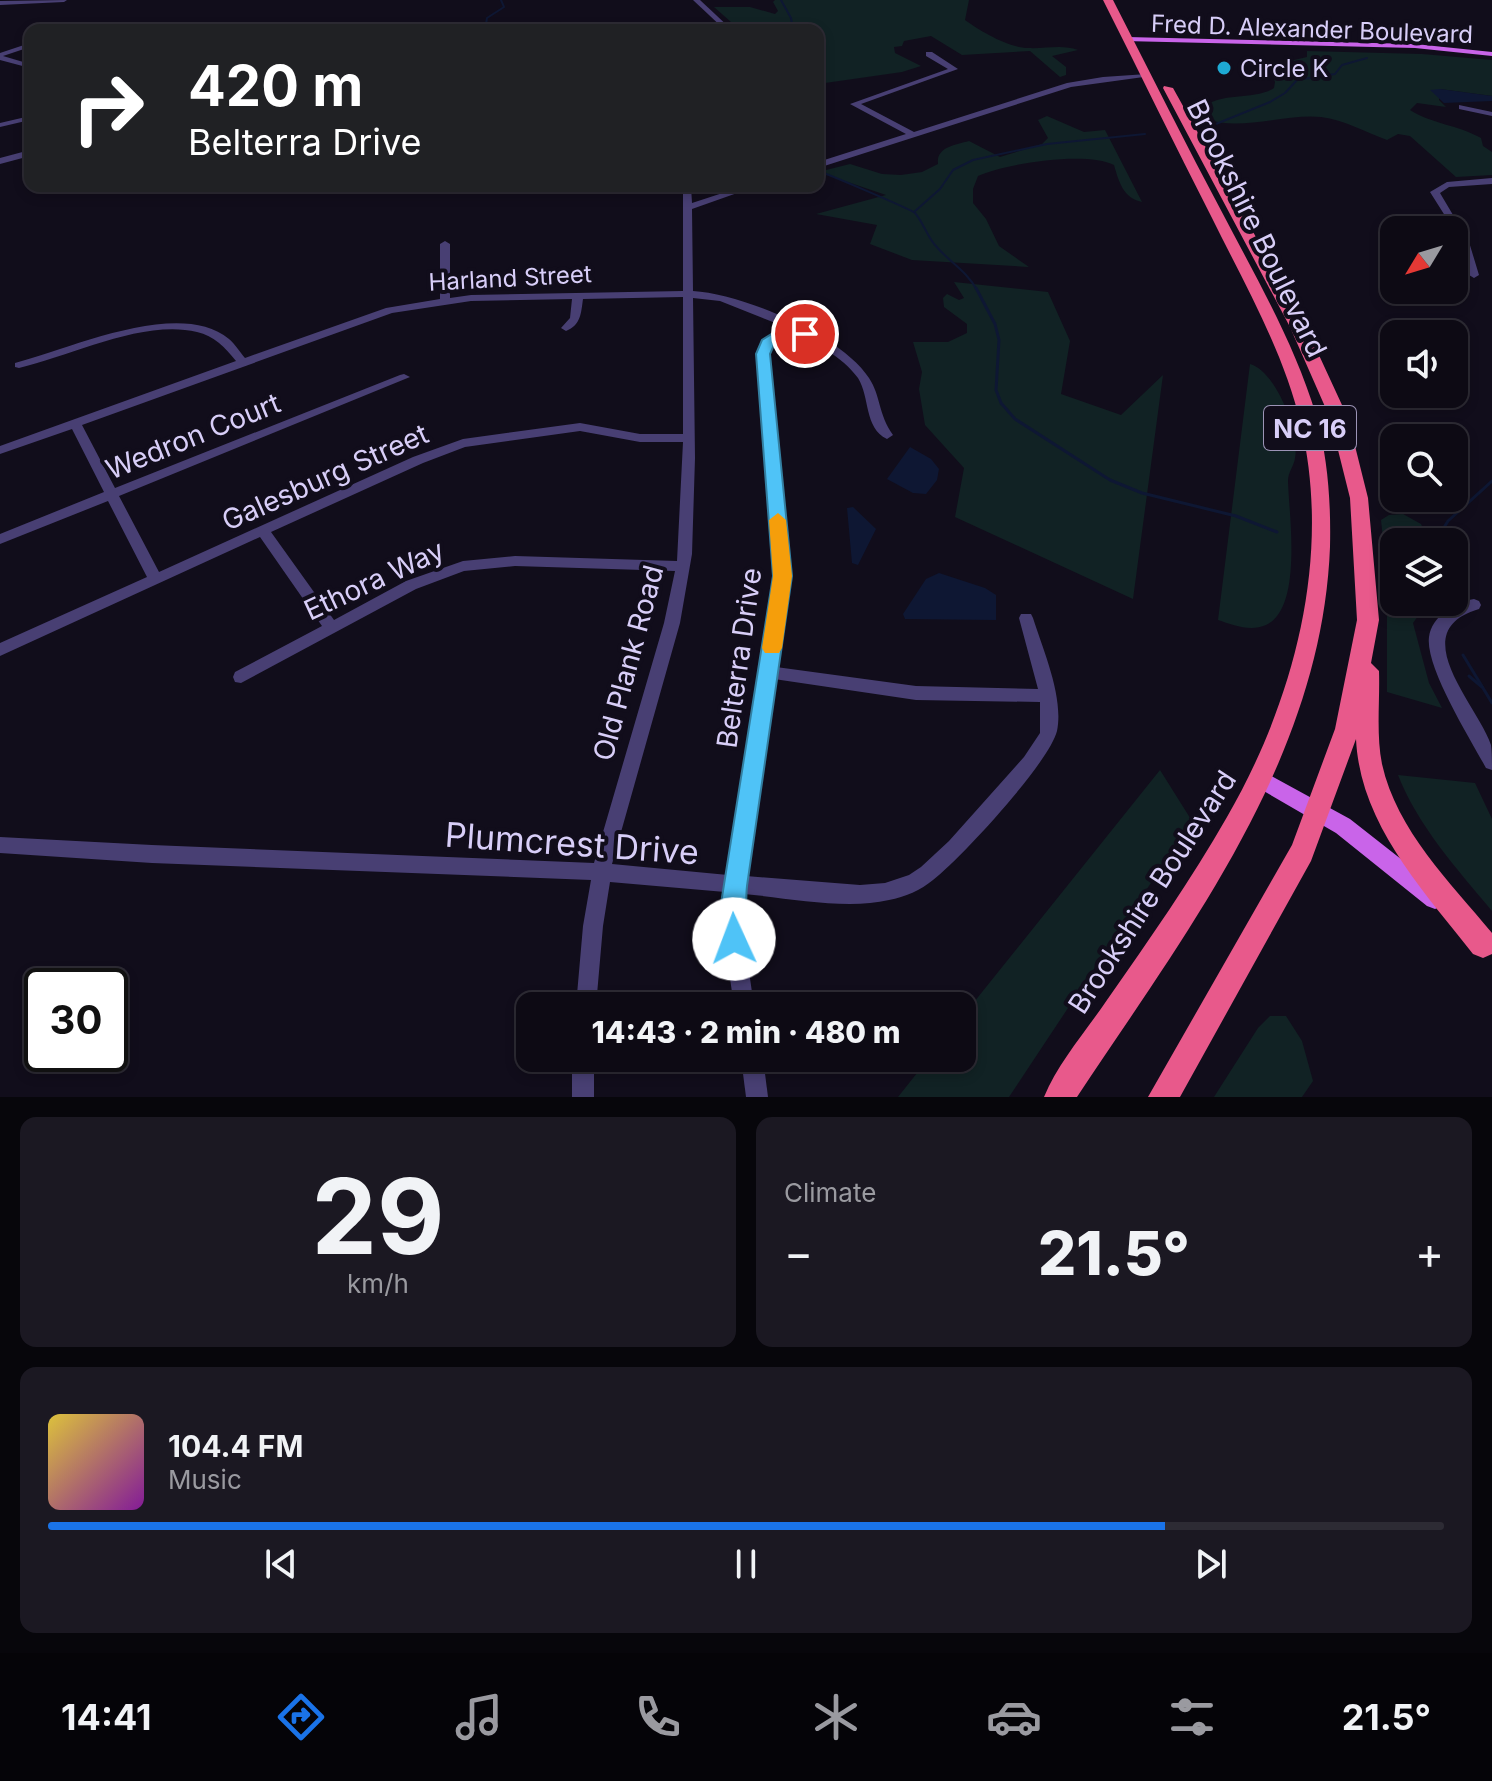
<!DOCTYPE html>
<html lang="en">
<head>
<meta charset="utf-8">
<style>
	:root { --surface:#0d0a14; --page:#1b1822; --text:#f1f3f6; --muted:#9a9aa0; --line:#2d2b34; --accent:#1a73e8 }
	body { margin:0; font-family:Inter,sans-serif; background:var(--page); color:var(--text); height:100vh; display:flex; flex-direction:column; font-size:30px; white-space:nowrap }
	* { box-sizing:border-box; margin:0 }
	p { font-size:26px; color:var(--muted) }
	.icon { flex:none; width:44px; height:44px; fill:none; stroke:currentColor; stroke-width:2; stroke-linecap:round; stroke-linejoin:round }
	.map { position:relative; height:1097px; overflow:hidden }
	.panel { display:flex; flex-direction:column; gap:20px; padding:20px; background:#07060b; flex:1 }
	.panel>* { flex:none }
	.guide { position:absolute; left:24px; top:24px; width:800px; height:168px; border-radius:16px; box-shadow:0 4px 12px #0003,0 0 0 2px var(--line); background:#202124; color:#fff; overflow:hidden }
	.needle { width:52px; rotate:232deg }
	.fabs { position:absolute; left:1380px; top:216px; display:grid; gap:16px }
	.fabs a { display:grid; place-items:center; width:88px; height:88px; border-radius:16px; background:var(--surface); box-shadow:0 4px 12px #0003,0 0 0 2px var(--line); font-size:40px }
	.speed { position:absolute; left:24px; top:968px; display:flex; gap:16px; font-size:40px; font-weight:700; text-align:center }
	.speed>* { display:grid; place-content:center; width:104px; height:104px; border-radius:50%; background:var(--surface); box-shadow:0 4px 12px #0003,0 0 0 2px var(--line); line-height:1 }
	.speed .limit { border:4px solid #111; border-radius:12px; background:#fff; color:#111 }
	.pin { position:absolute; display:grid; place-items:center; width:68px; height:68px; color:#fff; margin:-34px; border:4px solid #fff; border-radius:50%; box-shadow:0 2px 8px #0007 }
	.me { position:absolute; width:88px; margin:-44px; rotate:358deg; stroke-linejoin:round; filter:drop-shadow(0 0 6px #0008) }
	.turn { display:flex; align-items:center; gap:28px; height:168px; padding:0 32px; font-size:36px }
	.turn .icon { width:104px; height:104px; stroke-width:2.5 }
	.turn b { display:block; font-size:56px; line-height:68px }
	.big { font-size:60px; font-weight:800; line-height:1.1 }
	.panel .widget { flex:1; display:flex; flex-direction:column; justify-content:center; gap:12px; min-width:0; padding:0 28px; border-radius:16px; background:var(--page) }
	.panel .dial { align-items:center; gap:0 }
	.dial b { font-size:104px; line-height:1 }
	.song { display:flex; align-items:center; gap:24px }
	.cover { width:96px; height:96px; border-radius:12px; background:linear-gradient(135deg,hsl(50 70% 55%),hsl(290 70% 35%)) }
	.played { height:8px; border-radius:4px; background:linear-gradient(90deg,var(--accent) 80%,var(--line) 80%) }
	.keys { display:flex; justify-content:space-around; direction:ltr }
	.heat { display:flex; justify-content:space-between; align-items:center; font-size:44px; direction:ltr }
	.panel .tiles { flex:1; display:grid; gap:20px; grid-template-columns:1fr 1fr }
	.widget:last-child { grid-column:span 2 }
	.trip { position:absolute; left:516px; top:992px; width:460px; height:80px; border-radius:16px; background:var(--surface); box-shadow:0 4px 12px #0003,0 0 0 2px var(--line); font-weight:800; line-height:80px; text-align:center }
	.dock { display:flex; height:128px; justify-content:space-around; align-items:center; background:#050408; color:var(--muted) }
	.dock .icon { width:56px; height:56px }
	.dock .on { color:var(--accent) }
	.dock b { font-size:36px; color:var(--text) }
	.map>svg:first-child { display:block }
	.green { fill:#112224 }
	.water { fill:#0e1733 }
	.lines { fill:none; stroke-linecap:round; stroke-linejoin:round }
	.stream-far1 { stroke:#0e1733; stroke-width:2 }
	.stream { stroke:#0e1733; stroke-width:3 }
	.minor { fill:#483f73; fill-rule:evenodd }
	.major { fill:#c964e9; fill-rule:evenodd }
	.highway { fill:#e8598b; fill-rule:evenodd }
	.route { fill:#4fc3f7; stroke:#337fa1; stroke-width:2 }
	.slow { fill:#f59e0b }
	.poi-dot { fill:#1eaad4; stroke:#110d1b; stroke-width:3 }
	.labels { text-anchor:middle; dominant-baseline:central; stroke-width:8; stroke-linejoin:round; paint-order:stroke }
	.far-street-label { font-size:24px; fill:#d8cef8; stroke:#110d1b }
	.far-poi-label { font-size:24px; fill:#d8cef8; stroke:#110d1b; text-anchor:start }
	.shield { fill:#110d1b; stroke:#9c94b6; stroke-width:2 }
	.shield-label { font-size:26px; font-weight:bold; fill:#d8cef8 }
	.street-label { font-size:28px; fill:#d8cef8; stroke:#110d1b }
	.near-street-label { font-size:34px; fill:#d8cef8; stroke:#110d1b }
</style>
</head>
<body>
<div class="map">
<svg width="1492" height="1097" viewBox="0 0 1492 1097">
	<rect width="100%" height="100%" fill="#110d1b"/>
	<g class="green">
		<path d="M775 0H969L965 20C980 31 1009 48 1028 48 1045 49 1062 44 1078 50L1052 56 1066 67V75L1060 77 1030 51 962 55 931 36 904 41 902 46 894 47 895 53 921 66 902 72 818 84V30H740L714 7H750L775 14 778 11 773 2Z"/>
		<path d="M1307 51 1422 54 1492 60V96L1440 89 1439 100 1446 107 1417 103 1410 110C1432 124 1458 125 1481 138L1483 146 1492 152V175L1456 177 1410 136 1398 134 1387 140C1365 132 1345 120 1321 117 1288 113 1238 132 1208 119L1202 108C1222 91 1253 101 1274 88L1275 82 1272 74 1290 61 1307 57Z"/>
		<path d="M1047 116 1084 132 1105 130 1142 202C1123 198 1119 182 1114 165 1087 151 1007 163 978 176L973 189V203L986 219 999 246 1029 267 912 260 870 244 877 225 816 214 886 195 818 172 850 164 882 174 901 175 922 172 938 164C936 147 955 145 969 141L1000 157 1042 144 1048 138 1038 120Z"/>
		<polygon points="954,282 1048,292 1070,341 1061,394 1121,415 1163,375 1133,599 955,517 964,468 925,425 919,389 922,372 913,342 948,342 967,333 967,324 944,307 943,298 947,294 959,300 964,298"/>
		<path d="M1250 364C1276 371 1300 433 1295 458 1294 466 1288 472 1288 481 1289 515 1303 608 1266 625 1250 632 1233 625 1218 620Z"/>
		<polygon points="1403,514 1421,524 1429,542 1394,542 1394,602 1428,602 1413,623 1429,683 1442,708 1387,692 1387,577 1381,520 1389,515"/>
		<polygon points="1160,770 1192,821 1009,1097 898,1097 929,1058 962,1058 962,1017"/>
		<path d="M1398 775 1475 783 1492 819V911C1457 869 1418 826 1398 775Z"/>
		<polygon points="1270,1016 1286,1016 1302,1041 1313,1081 1302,1097 1214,1097 1258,1028"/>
	</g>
	<g class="water">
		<polygon points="1440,89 1492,96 1492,101 1444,103 1430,90"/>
		<polygon points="910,447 931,459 939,469 937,480 926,494 913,493 887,479"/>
		<polygon points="853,507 876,529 858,565 852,563 847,508"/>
		<polygon points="939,573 985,588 996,595 996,620 905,619 903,614 926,579"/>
	</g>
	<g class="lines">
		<g class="stream-far1">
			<polyline points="781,0 791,18 793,30"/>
			<polyline points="485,30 487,18 504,7 501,0"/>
			<polyline points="1211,126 1270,102 1285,93 1297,80 1335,74 1342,65 1367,58"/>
			<path d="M818 171C828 174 910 209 915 213 923 222 927 236 935 245 949 262 966 270 977 290"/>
			<polyline points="914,212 940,189 953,170 973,160 1047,144 1145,134"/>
		</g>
		<g class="stream">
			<polyline points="976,288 995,324 999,340 996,390 1001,403 1015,419 1110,480 1142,493 1236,516 1277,532"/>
			<polyline points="1435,542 1448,521 1492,481"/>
			<polyline points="1463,655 1492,703"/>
			<polyline points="1469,676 1482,687"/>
		</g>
		<g class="minor">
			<polygon points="67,0 64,2 0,5 0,1"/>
			<polygon points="693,0 700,0 732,30 725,30"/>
			<polygon points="30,43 30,47 3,56 30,64 30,68 0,60 0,53"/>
			<polygon points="926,52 932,52 958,69 861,104 914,132 1067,83 1103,77 1147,74 1151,76 1071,87 818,168 818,162 906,134 850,104 948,69 926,56"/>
			<polygon points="1459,105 1492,112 1492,116 1459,109"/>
			<polygon points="30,116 30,120 0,127 0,123"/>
			<polygon points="30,150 30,156 0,164 0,158"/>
			<polygon points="1492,178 1492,184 1449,187 1440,193 1469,242 1479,275 1474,278 1469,275 1454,230 1430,192 1447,182"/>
			<path d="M683 186H691L692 203 744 186H757L692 209 693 291C743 294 841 335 869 378 881 396 878 414 893 435L887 439C864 428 870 397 858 378 843 357 814 342 791 330L772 345 769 354 789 576 776 667 916 686 1038 689 1019 618 1021 614H1031L1033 618C1043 650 1064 697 1057 731 1049 763 961 858 933 880 921 890 905 897 889 900 846 910 789 898 744 894L741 916 754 1006H734L721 916 725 892 610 882 603 926 596 1006H576L583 926 591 880 152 863 0 853V837L152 845 594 863 664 623 675 571 515 566 464 571 416 589 241 683 235 682 233 677 235 672 322 626 260 537 0 656V643L147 577 108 501 0 544V534L104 492 72 429 0 454V446L236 361C225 347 214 336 197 332 143 319 71 356 19 368L15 367V363C70 349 179 298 229 339 235 344 240 352 245 358L386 308 440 299V244L445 241 450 244V298L471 295 683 291ZM683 297V434H640L580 423 463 439 413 457 159 572 119 496 410 377 404 374 400 375 115 488 82 425 392 313 471 301 572 299 570 318 561 328 566 331C581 325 581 313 583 299ZM693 298 720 301 783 326 763 341 757 354 775 576 728 875 612 864 680 623 692 554 695 458ZM580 431 640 442H683L677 561 515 556 463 561 406 581 334 620 271 532 423 463 465 447ZM774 679 916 700 1040 702V733L1024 757 949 841 921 867 909 875 885 883 860 885 746 876Z"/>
			<path d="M1474 599 1479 601 1481 605 1479 609C1403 631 1477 704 1491 745 1492 752 1492 763 1492 770L1486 768C1471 740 1425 667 1429 637 1432 616 1454 603 1474 599Z"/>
			<rect x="572" y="1058" width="22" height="39"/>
			<polygon points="741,1058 763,1058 768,1097 746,1097"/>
		</g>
		<g class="major">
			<polygon points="1127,37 1415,44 1492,52 1492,56 1415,48 1124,41"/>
			<polygon points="1262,771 1350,819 1443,892 1446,899 1443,906 1435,909 1427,906 1336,833 1255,786 1252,780 1255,774"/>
		</g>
		<g class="highway">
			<path d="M1103 0H1113C1150 72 1186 145 1224 216 1258 281 1295 345 1316 415 1328 458 1331 503 1330 547 1322 757 1189 928 1077 1097H1044C1058 1063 1086 1031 1107 1000 1149 940 1191 880 1227 817 1294 701 1332 558 1301 425 1284 352 1245 285 1212 218 1175 146 1140 73 1103 0Z"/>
			<path d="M1164 86 1173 88 1306 327 1348 418 1368 498 1379 620 1371 663 1379 671C1380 701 1376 734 1382 764 1397 831 1450 882 1492 933V954L1483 958 1473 954C1423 890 1360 824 1356 739L1311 861 1180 1097H1148L1292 845 1335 729 1357 620 1350 498 1330 418 1290 327 1163 88Z"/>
		</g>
	</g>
	<path class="route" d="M789 323 813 334 805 339 791 333 774 345 770 354 792 576 747 886C745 902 748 937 743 948L734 951 725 948 719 916 773 576 756 354 762 340Z"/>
	<polygon class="slow" points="778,513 786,520 792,576 782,648 779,653 765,653 762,648 773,576 769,520"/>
	<circle class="poi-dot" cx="1224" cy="68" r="8"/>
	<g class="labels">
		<g class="far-street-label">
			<text transform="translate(1312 29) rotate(2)">Fred D. Alexander Boulevard</text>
			<text transform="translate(510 278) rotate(-3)">Harland Street</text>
		</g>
		<g class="far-poi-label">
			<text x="1240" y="68">Circle K</text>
		</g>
		<rect class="shield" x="1264" y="406" width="92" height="44" rx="6"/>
		<g class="shield-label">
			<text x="1310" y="428">NC 16</text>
		</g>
		<g class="street-label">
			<text transform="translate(1257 228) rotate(64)">Brookshire Boulevard</text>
			<text transform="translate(193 436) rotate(-22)">Wedron Court</text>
			<text transform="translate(325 477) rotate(-24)">Galesburg Street</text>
			<text transform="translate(374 580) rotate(-25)">Ethora Way</text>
			<text transform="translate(739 658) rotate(-82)">Belterra Drive</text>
			<text transform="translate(628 663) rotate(-75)">Old Plank Road</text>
			<text transform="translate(1152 892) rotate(-57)">Brookshire Boulevard</text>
		</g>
		<g class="near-street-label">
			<text transform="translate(572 843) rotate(4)">Plumcrest Drive</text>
		</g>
	</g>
</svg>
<div class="fabs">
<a><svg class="needle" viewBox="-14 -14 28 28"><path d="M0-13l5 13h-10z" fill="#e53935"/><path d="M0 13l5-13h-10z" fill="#9a9aa0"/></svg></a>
<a><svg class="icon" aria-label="sound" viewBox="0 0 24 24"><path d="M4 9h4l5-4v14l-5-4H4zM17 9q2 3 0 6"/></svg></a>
<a><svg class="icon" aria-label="search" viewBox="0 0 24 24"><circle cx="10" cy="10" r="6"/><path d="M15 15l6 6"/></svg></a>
<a><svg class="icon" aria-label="layers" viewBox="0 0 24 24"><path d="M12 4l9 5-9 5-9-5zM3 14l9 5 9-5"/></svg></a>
</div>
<div class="speed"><div class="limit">30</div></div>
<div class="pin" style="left:805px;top:334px;background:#d93025"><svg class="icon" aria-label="arrive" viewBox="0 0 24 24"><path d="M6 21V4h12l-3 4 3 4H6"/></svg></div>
<svg class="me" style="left:734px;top:939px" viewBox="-20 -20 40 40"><circle r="19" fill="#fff"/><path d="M0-13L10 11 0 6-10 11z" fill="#4fc3f7"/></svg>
<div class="trip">14:43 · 2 min · 480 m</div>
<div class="guide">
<div class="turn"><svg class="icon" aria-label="right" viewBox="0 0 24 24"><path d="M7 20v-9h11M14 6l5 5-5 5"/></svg><div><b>420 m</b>Belterra Drive</div></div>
</div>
</div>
<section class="panel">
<div class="tiles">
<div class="widget dial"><b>29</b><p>km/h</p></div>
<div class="widget"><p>Climate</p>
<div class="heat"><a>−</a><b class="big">21.5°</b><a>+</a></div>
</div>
<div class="widget">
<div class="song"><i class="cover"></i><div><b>104.4 FM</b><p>Music</p></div></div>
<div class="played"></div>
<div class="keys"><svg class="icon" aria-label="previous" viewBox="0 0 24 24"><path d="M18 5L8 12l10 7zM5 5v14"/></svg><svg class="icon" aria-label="pause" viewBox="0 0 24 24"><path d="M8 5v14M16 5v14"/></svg><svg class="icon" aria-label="next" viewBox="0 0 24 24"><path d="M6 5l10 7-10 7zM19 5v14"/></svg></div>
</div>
</div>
</section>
<nav class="dock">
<b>14:41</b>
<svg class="icon on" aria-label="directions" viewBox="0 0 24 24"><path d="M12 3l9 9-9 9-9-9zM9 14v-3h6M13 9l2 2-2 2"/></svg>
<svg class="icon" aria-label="music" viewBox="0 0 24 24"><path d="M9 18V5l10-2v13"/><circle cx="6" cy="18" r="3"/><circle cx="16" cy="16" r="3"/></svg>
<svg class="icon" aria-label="phone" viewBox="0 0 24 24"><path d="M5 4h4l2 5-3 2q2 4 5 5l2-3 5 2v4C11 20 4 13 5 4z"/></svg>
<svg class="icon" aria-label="climate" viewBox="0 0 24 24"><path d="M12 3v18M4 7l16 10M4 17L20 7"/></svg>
<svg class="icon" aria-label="car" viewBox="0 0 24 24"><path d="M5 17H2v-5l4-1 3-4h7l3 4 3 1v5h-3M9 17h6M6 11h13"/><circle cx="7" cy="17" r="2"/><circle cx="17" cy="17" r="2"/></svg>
<svg class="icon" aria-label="filters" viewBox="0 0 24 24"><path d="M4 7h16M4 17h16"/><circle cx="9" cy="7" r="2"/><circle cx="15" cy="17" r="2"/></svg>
<b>21.5°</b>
</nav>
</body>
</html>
